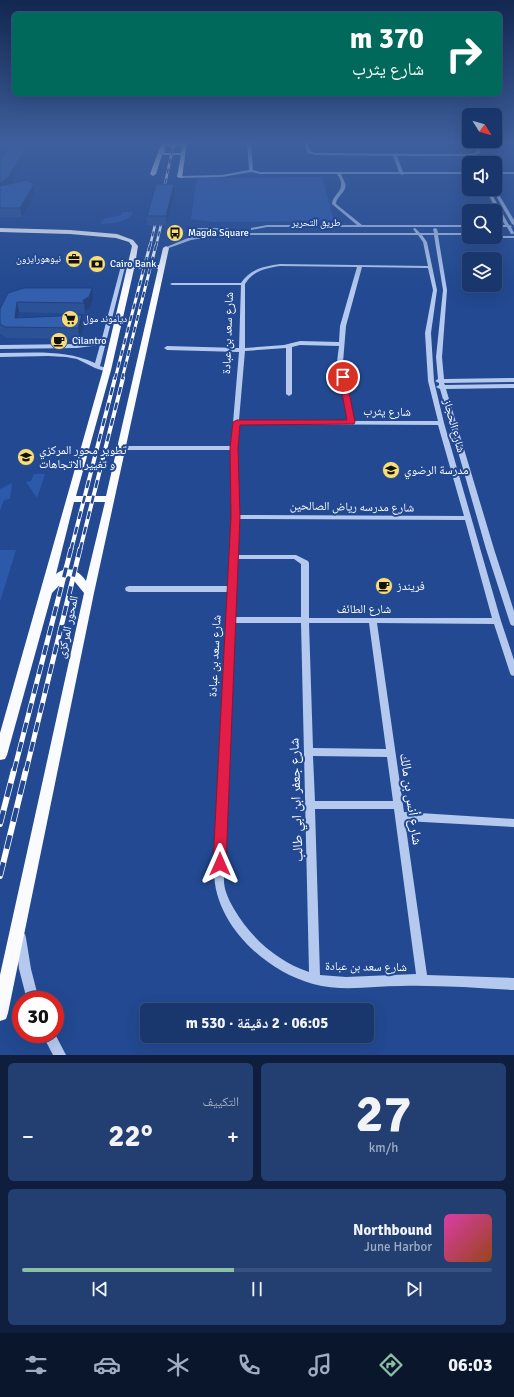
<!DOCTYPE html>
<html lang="ar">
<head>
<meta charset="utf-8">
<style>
	:root { --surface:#1a376d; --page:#233f72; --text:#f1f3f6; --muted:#9facc2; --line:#385180; --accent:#8abfa5 }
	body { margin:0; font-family:Signika,"Noto Naskh Arabic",sans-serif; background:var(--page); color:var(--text); direction:rtl; height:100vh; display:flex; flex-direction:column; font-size:15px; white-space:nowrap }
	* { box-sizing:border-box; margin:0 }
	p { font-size:13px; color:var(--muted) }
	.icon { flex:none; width:22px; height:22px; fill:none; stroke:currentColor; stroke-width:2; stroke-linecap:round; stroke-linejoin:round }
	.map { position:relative; height:1055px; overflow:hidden; direction:ltr }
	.panel { display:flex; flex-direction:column; gap:8px; padding:8px; background:#0e1e3c; flex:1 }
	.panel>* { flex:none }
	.hud { position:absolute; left:12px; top:12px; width:490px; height:84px; border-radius:6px; box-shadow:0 4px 16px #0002,0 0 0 1px var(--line); direction:rtl; background:#00695c; color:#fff; overflow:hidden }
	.needle { width:26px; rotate:127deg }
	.tools { position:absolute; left:462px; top:108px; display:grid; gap:8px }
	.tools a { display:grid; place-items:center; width:40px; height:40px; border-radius:6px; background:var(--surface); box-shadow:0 4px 16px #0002,0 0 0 1px var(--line); font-size:20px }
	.speed { position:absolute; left:12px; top:991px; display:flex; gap:8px; font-size:20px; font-weight:700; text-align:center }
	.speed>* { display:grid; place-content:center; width:52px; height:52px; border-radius:50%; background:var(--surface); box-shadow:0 4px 16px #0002,0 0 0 1px var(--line); line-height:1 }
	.speed .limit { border:6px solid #d22; background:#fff; color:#111 }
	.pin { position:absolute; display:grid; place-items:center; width:34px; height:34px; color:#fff; margin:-17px; border:2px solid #fff; border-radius:50%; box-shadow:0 1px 4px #0007 }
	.me { position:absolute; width:44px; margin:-22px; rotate:0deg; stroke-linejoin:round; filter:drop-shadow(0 0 3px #0008) }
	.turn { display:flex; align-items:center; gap:14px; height:84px; padding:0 12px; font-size:18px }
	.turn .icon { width:52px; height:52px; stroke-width:2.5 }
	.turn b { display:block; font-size:28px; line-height:34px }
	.big { font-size:30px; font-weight:800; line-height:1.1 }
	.panel .tile { flex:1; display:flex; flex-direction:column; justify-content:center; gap:6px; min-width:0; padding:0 14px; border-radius:6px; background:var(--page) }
	.panel .dial { align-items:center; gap:0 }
	.dial b { font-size:52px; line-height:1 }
	.song { display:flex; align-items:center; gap:12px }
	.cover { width:48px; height:48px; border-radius:6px; background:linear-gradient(135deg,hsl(320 70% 55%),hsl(20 70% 35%)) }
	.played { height:4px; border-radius:2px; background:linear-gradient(90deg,var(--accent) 45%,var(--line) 45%) }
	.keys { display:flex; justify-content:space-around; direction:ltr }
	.heat { display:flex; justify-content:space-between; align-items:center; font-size:22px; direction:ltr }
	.panel .tiles { flex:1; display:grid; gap:8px; grid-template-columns:1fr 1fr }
	.tile:last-child { grid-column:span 2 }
	.trip { position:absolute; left:140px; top:1003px; width:234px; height:40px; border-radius:6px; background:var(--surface); box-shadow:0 4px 16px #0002,0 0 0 1px var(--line); font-weight:800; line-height:40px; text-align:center; direction:rtl }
	.tabs { display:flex; height:64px; justify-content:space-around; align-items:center; background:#0a162c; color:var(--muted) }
	.tabs .icon { width:28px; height:28px }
	.tabs .current { color:var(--accent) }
	.tabs b { font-size:18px; color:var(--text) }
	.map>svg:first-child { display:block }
	.green { fill:#2c59aa }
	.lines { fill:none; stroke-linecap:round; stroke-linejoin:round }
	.minor { fill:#b4c9ed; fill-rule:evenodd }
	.major { fill:#fafbff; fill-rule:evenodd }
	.rail-far4-casing { stroke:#fff; stroke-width:2.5 }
	.rail-far3-casing { stroke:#fff; stroke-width:3 }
	.rail-far2-casing { stroke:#fff; stroke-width:4 }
	.rail-far1-casing { stroke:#fff; stroke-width:5 }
	.rail-casing { stroke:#fff; stroke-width:6 }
	.rail-far4 { stroke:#224991; stroke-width:1.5; stroke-dasharray:5; stroke-linecap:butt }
	.rail-far3 { stroke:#224991; stroke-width:2; stroke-dasharray:6; stroke-linecap:butt }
	.rail-far2 { stroke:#224991; stroke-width:2.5; stroke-dasharray:8; stroke-linecap:butt }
	.rail-far1 { stroke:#224991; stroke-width:3.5; stroke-dasharray:10; stroke-linecap:butt }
	.rail { stroke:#224991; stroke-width:4.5; stroke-dasharray:14; stroke-linecap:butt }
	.wall { fill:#2b5296 }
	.shaded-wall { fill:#23427a }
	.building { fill:#325fae; stroke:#23427a }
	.route { fill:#e11d48; stroke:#92132f }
	.labels { text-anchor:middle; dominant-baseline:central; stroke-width:4; stroke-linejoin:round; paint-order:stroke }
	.far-street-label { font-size:10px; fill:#fff; stroke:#224991 }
	.far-poi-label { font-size:10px; fill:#fff; stroke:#224991; text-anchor:start }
	.street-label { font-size:12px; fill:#fff; stroke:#224991 }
	.poi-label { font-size:12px; fill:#fff; stroke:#224991; text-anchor:start }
	.near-street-label { font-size:14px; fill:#fff; stroke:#224991 }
</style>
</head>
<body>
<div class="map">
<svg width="514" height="1055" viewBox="0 0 514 1055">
	<rect width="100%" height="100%" fill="#224991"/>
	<g class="green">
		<polygon points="322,177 334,221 214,222 191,219 197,178"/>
		<path d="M122 212H133C127 224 112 223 100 224L104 219 121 215Z"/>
		<polygon points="34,474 45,474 37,498 26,482 31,481"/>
		<polygon points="12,483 10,499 4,500 0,511 0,489"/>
		<polygon points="0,550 16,550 0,602"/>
	</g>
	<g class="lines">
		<g class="minor">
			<path d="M247 142H251L253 170 260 172H399L393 156 316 155 307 153 304 142H308L310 151 316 153 470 154 477 152 473 142H476L481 153 470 156H397L403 172H469V174H404L402 175 400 174H341C342 177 344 180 345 183 348 192 336 196 336 204L362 225H469V227H267L251 230V228L267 225H357L332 204C332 196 343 191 341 183 341 180 339 177 337 174H260L251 172 222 177 180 178 178 177 180 176 222 175 249 170Z"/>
			<rect x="495" y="172" width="19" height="2"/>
			<polygon points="495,188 514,220 514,225 512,224 492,189"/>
			<polygon points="485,189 489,189 509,225 512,226 511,227 514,233 513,234 511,234 507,227 495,227 495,225 505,225"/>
			<path d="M198 228H227L229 229 227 230H200L197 232 199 236 220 233H416L413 229 415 228 420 233H434L433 229 435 228 437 229 438 233H469V235H438L447 290 442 357 444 379 514 378V382L444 383 445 385 514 384V388L446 389 494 549 514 611V626L511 625 510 623 486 549 440 389 436 387 439 385V383L435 381 438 379 436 357 443 290 434 235H422L427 242 437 290 431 333 434 381 444 423 501 621 514 660V676L511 675 510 673 494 624 377 623 404 812 514 819V827L405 821 427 975 514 978V990C477 988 439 985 401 986 373 986 342 992 313 984 265 971 214 924 214 871L228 592H129L126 591 125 589 126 587 129 586H228L232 517 231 450H121L118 448 121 446H231L239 352 167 350 164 348 167 346 239 348 241 285H172L170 284 172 283H241C250 269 265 266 280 264L428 266 423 242 418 235H220L191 240 166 249 164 248 188 238 195 237 193 232ZM280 266 357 267 340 326 339 342 300 341 284 345 245 348V284C253 271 266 268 280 266ZM362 267 428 268 433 290 425 333 428 381 438 421H354L343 362 346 326ZM300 345 339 346 337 362 348 421 239 420 245 351 286 348V394L289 396 292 394V347ZM239 424 438 425 464 516 238 515 237 448ZM238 519 465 520 492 618H309V563L308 561 296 555H237ZM237 559H294L301 564V617H234ZM234 623H301L309 972C277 961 251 938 234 909 231 904 228 898 226 892 223 884 224 874 224 864ZM309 623H369L386 749 313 748ZM313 756 387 757 393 801H315ZM315 809H394L416 974 346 977 320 975Z"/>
			<polygon points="495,236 514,236 514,238 493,238 493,237 495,237"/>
			<path d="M122 262 126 263 100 366 109 369V371L107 372 95 368 77 359 66 357 48 356 0 357V353C32 353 65 349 95 363L100 345 77 348 0 349V345L77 344 101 342Z"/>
			<polygon points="21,933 25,934 26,938 31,969 39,1000 27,1000 19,969 16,938 17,934"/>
			<polygon points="42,1034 55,1034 66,1055 53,1055"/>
		</g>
		<g class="major">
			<path d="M162 142 174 145 187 142 182 178 177 177 181 155H162L156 174 153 176 150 174ZM166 146 174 147 182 146 181 153H164Z"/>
			<path d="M0 228 70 230 117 234 133 240 138 246 135 265H159L163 248 166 246 169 248 94 593 8 1013 6 1019 0 1021V975L84 593 71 577 68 576 52 593 7 755 5 759 0 760V733L103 370 132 246 129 242 116 238 70 234 0 232ZM134 269H158L106 496H76L111 370ZM74 502H105L86 581C78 570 68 565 56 574Z"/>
		</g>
		<g class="rail-far4-casing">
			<g id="rail-far4">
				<polyline points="163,193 174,142"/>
				<polyline points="150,246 155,225"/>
				<polyline points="156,246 161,225"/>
			</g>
		</g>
		<g class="rail-far3-casing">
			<g id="rail-far3">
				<polyline points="115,379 150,245"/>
				<polyline points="122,379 156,245"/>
			</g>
		</g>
		<g class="rail-far2-casing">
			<g id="rail-far2">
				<polyline points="71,550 115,378"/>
				<polyline points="80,550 123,378"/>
			</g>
		</g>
		<g class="rail-far1-casing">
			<g id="rail-far1">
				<polyline points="14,771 71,549"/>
				<polyline points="26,771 80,549"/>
			</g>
		</g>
		<g class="rail-casing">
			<g id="rail">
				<polyline points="0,824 14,770"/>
				<polyline points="0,876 26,770"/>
			</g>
		</g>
		<use href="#rail-far4" class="rail-far4"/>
		<use href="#rail-far3" class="rail-far3"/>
		<use href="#rail-far2" class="rail-far2"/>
		<use href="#rail-far1" class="rail-far1"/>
		<use href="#rail" class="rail"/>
	</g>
	<g class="wall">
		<polygon points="13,142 36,142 12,180 13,183 12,184 35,193 22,217 0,217 0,161"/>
		<polygon points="175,193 167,225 147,225 147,216"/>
		<polygon points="8,293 93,299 90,308 85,311 85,314 19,312 18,317 84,326 80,339 7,338 0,334 0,309"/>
	</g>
	<g class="shaded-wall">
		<polygon points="30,142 36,142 12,180 13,183 0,193 0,183 10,174"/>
		<polygon points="34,184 35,193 22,217 20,208"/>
		<polygon points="174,184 175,193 167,225 166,216"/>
		<polygon points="92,288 93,299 90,308 85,311 84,303 83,300"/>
		<polygon points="17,302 19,312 17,328 15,318"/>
		<polygon points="82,315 84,326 80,339 78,328"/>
	</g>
	<g class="building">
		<polygon points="13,142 30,142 10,174 11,175 0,183 0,161"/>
		<polygon points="27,180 34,184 20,208 0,208 0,186"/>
		<polygon points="156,184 174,184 166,216 147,216"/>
		<polygon points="24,288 92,288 89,297 83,300 84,303 17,302 15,318 82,315 78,328 5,327 0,324 0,309 8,293"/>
	</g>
	<linearGradient id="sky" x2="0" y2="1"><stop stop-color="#132850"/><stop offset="0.49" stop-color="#3e5f9d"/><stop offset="1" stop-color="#3e5f9d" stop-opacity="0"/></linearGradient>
	<rect width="514" height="290" fill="url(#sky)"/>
	<polygon class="route" points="340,375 343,375 346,377 355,422 354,424 240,425 238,448 240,516 226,864 224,869 220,871 215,869 213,864 231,516 230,448 233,422 237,420 347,420 339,377"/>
	<defs>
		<g id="bus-disc" transform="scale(0.9)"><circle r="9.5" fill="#f9de76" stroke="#224991"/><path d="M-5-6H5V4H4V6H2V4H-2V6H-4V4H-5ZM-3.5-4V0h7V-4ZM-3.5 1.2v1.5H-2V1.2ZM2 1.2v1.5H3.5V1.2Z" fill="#111"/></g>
		<g id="office-disc" transform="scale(0.9)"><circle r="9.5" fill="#f9de76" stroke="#224991"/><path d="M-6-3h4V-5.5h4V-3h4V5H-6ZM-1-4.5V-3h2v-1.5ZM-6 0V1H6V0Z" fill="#111"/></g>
		<g id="bank-disc" transform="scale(0.9)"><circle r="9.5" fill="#f9de76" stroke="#224991"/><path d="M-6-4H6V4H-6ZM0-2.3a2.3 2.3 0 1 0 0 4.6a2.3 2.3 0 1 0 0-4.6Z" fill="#111"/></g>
		<g id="supermarket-disc" transform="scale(0.9)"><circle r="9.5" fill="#f9de76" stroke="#224991"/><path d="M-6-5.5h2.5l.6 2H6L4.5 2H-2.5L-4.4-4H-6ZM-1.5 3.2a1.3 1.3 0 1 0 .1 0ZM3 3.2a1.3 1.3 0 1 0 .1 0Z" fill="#111"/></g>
		<g id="cafe-disc" transform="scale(0.9)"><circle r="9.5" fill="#f9de76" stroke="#224991"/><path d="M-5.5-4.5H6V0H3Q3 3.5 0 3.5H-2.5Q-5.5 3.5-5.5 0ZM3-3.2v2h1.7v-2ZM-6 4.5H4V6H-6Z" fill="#111"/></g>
		<g id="university-disc" transform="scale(0.9)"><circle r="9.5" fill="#f9de76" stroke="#224991"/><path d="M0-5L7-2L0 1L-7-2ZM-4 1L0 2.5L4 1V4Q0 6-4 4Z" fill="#111"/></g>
		<g id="school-disc" transform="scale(0.9)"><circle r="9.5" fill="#f9de76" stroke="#224991"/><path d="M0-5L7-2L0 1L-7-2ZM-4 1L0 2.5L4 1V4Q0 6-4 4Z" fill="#111"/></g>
	</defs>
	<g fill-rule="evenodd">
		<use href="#bus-disc" x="175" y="233"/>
		<use href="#office-disc" x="74" y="259"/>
		<use href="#bank-disc" x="97" y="264"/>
		<use href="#supermarket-disc" x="70" y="319"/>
		<use href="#cafe-disc" x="59" y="341"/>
		<use href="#university-disc" x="26" y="457"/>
		<use href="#school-disc" x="391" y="470"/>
		<use href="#cafe-disc" x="384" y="586"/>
	</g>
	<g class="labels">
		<g class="far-street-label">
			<text x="316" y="223">طريق التحرير</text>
		</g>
		<g class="far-poi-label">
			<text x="188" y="233">Magda Square</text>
			<text x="61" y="259" text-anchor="end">نيوهورايزون</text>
			<text x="110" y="264">Cairo Bank</text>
			<text x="83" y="319">دياموند مول</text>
			<text x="72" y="341">Cilantro</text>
		</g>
		<g class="street-label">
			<text transform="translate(228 333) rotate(-88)">شارع سعد بن عبادة</text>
			<text transform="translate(387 412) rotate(1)">شارع يثرب</text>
			<text transform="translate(454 426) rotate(75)">شارع الحجاز</text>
			<text transform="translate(352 507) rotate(1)">شارع مدرسه رياض الصالحين</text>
			<text x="364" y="609">شارع الطائف</text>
			<text transform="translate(68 627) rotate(-78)">المحور المركزى</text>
			<text transform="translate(215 656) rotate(-87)">شارع سعد بن عبادة</text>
			<text transform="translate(366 967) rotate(1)">شارع سعد بن عبادة</text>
		</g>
		<g class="poi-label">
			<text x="39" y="450">تطوير محور المركزي<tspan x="39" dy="14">و تغيير الاتجاهات</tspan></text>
			<text x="404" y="470">مدرسة الرضوي</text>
			<text x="397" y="586">فريندز</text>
		</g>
		<g class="near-street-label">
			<text transform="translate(411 799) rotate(82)">شارع أنس بن مالك</text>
			<text transform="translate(296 800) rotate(-92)">شارع جعفر ابن ابي طالب</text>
		</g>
	</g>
</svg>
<div class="tools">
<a><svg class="needle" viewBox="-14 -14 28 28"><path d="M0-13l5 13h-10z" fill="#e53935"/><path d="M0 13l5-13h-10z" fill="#9facc2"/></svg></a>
<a><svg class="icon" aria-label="sound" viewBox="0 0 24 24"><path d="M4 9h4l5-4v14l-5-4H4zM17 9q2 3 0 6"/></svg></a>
<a><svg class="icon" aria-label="search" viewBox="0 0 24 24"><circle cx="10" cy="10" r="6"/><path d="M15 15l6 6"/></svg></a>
<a><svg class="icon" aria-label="layers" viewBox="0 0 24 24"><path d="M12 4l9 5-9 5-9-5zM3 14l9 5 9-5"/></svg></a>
</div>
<div class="speed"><div class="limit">30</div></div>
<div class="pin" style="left:343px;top:377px;background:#d93025"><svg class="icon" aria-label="arrive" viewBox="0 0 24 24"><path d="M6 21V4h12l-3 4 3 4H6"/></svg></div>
<svg class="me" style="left:220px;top:864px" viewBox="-20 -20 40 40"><path d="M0-17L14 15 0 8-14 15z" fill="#e11d48" stroke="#fff" stroke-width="4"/></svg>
<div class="trip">06:05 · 2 دقيقة · 530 m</div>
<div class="hud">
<div class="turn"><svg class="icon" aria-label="right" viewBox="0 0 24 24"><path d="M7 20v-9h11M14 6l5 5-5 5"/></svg><div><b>370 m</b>شارع يثرب</div></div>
</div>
</div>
<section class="panel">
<div class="tiles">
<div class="tile dial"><b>27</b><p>km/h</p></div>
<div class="tile"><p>التكييف</p>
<div class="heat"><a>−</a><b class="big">22°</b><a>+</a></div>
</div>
<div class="tile">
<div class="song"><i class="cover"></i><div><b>Northbound</b><p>June Harbor</p></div></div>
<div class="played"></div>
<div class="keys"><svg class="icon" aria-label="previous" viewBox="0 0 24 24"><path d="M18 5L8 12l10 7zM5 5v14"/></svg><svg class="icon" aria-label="pause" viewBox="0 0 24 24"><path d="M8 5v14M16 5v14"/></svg><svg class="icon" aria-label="next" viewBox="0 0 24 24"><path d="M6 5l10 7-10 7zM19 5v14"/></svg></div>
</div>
</div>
</section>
<nav class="tabs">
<b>06:03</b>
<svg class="icon current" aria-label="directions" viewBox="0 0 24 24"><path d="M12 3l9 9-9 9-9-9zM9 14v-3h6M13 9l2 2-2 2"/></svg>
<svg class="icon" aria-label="music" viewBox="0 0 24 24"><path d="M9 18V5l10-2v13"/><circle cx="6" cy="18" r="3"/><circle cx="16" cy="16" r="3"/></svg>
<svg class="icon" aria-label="phone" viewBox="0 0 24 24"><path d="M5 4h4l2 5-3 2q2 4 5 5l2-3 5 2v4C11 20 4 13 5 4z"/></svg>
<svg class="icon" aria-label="climate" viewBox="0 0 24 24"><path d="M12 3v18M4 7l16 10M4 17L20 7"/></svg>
<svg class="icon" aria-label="car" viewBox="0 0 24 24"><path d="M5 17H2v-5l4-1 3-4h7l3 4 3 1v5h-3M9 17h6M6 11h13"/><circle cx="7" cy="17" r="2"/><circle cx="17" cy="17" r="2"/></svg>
<svg class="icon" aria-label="filters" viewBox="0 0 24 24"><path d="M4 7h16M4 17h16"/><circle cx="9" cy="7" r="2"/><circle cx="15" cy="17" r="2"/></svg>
</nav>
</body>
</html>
